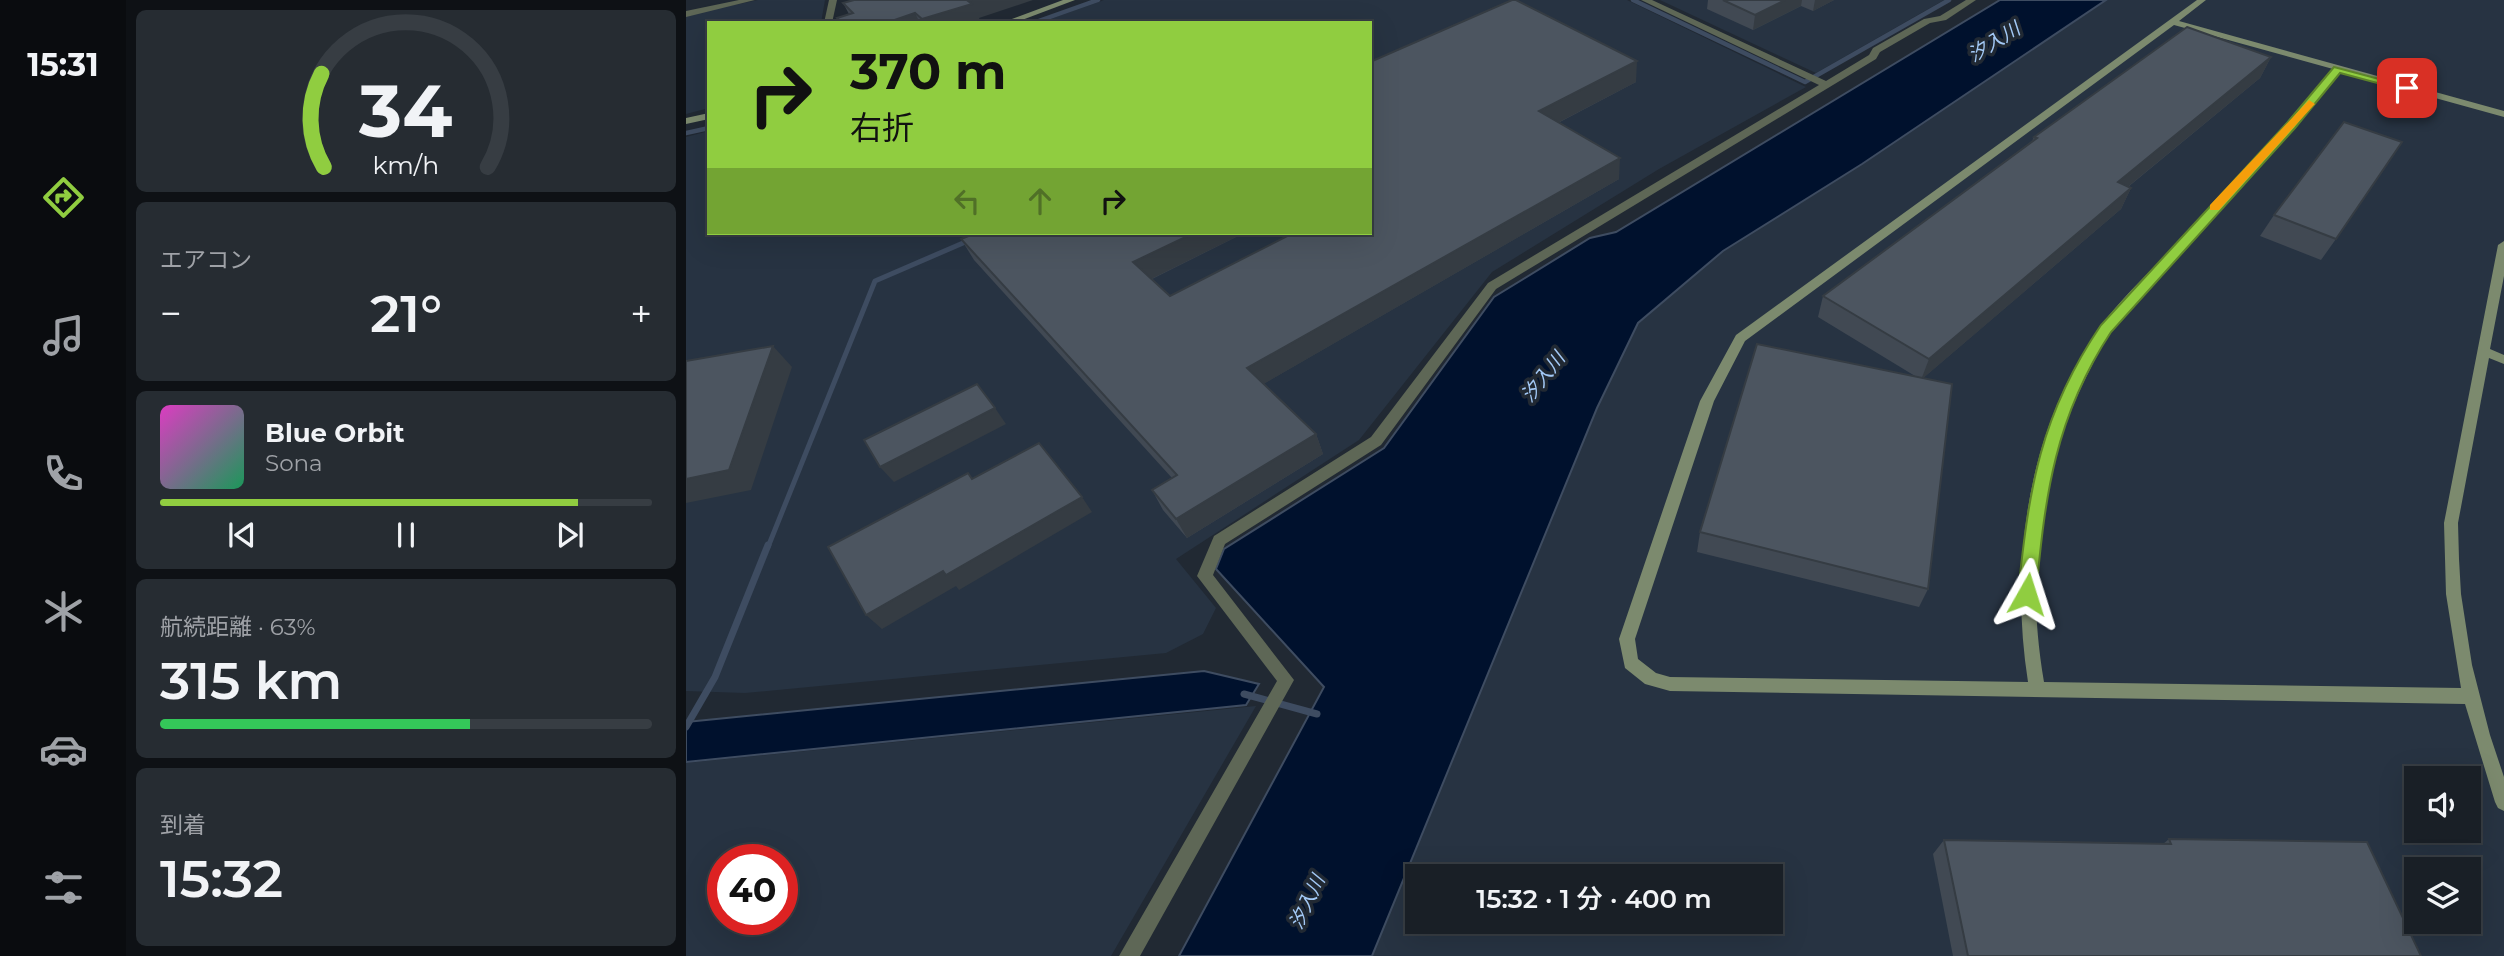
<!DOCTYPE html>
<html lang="ja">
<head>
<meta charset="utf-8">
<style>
	:root { --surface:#191f26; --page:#262c32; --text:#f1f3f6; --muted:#9fa2a7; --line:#373d43; --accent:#90cd40 }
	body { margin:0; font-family:Montserrat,"Noto Sans JP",sans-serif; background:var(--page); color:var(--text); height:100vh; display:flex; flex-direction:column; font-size:26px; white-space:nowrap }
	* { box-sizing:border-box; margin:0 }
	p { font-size:23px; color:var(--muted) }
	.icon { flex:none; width:38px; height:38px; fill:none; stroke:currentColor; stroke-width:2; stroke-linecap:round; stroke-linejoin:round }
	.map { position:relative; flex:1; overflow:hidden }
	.panel { display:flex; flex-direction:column; gap:10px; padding:10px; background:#0e1115; width:560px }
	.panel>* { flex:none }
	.guide { position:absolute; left:21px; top:21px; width:665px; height:214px; border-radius:0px; box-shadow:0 7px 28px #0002,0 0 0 2px var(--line); background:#90cd40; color:#111; overflow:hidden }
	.fabs { position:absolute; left:1718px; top:766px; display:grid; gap:14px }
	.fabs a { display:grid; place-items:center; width:77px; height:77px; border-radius:0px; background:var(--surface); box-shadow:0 7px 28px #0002,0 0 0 2px var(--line); font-size:35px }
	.speed { position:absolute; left:21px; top:844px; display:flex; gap:14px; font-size:35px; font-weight:700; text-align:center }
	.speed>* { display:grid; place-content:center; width:91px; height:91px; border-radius:50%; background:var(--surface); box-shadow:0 7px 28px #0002,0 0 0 2px var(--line); line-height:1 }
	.speed .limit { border:10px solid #d22; background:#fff; color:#111 }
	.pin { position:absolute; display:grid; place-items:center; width:60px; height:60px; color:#fff; margin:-30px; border-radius:14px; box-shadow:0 4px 10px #0006 }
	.me { position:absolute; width:77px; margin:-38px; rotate:6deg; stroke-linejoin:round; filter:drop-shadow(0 0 5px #0008) }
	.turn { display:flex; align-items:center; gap:24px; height:147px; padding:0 28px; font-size:32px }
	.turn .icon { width:91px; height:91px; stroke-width:2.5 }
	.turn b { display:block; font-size:49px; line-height:60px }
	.lanes { display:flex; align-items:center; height:66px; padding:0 28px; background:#0003; justify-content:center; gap:35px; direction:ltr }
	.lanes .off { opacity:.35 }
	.big { font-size:52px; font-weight:600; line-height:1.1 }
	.panel .widget { flex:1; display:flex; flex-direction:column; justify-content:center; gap:10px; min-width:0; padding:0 24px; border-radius:10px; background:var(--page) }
	.panel .dial { align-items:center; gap:0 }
	.dial svg { height:182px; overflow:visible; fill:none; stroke:var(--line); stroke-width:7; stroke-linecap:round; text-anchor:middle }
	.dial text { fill:var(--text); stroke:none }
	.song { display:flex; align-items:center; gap:21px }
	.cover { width:84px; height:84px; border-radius:10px; background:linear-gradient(135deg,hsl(310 70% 55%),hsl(150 70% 35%)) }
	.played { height:7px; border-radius:4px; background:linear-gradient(90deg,var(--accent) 85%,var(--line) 85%) }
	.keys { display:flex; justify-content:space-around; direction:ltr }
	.heat { display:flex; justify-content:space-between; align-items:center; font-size:38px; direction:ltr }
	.charge { height:10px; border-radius:5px; background:linear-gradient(90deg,#34c759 63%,var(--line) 0) }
	.trip { position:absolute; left:719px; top:864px; width:378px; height:70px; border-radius:0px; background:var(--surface); box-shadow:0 7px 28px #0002,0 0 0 2px var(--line); font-weight:600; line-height:70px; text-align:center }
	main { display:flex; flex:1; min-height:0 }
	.dock { display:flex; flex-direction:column; width:126px; justify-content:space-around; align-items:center; background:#0a0c0f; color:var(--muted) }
	.dock .icon { width:49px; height:49px }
	.dock .current { color:var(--accent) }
	.dock b { font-size:32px; color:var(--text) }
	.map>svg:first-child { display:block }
	.built { fill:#273342; fill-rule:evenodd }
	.water { fill:#00112d; stroke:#3e4c61; stroke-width:2 }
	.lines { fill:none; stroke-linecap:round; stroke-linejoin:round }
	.stream-far2 { stroke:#3e4c61; stroke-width:4.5 }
	.stream-far1 { stroke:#3e4c61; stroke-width:5 }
	.stream { stroke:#3e4c61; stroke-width:7 }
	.street { fill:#5e6756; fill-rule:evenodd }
	.secondary { fill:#7c8a6e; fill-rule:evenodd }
	.wall { fill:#414953 }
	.shaded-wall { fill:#353c43 }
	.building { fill:#4c5560; stroke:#353c43; stroke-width:2 }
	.route { fill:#90cd40; stroke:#5e852a; stroke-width:2 }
	.slow { fill:#f59e0b }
	.labels { text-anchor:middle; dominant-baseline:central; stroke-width:7; stroke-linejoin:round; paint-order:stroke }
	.water-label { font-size:19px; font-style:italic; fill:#a3c9f6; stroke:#212933 }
</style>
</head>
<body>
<main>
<nav class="dock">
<b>15:31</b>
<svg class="icon current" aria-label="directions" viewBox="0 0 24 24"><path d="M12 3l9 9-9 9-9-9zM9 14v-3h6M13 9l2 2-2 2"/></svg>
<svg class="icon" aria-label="music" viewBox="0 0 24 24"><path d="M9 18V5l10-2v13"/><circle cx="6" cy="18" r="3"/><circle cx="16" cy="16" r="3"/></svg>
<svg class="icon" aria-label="phone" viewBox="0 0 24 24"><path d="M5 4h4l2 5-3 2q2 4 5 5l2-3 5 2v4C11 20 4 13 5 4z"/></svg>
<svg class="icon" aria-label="climate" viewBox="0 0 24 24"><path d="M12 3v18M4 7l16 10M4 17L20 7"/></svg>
<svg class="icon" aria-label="car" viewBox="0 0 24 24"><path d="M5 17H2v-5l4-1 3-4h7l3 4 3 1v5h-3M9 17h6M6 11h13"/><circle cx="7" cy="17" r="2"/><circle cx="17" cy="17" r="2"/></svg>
<svg class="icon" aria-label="filters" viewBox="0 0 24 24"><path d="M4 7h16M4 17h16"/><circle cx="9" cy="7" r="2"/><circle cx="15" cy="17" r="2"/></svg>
</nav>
<section class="panel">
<div class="widget dial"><svg viewBox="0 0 100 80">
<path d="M14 69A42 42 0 1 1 86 69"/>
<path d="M14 69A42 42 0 0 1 13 28" stroke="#90cd40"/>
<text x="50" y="56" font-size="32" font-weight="700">34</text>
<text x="50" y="72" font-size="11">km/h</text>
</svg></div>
<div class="widget"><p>エアコン</p>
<div class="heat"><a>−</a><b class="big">21°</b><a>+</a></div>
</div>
<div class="widget">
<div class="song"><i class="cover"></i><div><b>Blue Orbit</b><p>Sona</p></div></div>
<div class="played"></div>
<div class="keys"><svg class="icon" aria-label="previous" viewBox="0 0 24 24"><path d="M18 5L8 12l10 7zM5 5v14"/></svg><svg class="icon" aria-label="pause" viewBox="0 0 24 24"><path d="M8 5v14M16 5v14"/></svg><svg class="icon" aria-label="next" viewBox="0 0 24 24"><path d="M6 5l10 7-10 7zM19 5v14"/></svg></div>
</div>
<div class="widget"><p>航続距離 · 63%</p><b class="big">315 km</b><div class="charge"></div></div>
<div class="widget"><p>到着</p><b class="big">15:32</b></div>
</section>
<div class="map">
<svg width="1818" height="956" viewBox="0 0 1818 956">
	<rect width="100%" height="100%" fill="#212933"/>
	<g class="built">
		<polygon points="72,0 139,0 135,23 23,23 23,108 0,114 0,15"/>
		<polygon points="418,0 941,0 1120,87 973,169 806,272 673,440 490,559 530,608 517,634 480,653 59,693 0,691 0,137 23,131 23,233 684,233 684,23 353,23"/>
		<polygon points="974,0 1258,0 1130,73"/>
		<path d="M1421 0H1818V956H686L911 408 952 323 1037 251 1176 164ZM1731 779H1783V831H1731ZM1731 870H1783V922H1731ZM732 877H1085V922H732Z"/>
		<path d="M570 706 425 956H0V763ZM37 859H96V919H37Z"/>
	</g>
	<g class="water">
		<polygon points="1314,0 1420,0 1176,164 1037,251 952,323 911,408 686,956 493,956 638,687 530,569 538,549 698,448 808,297 904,238 930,232"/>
		<polygon points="518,671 573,684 560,705 0,762 0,722"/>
	</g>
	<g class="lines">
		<g class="stream-far2">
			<polyline points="947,0 1119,82 1263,0"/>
			<polyline points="347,23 412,0"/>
			<polyline points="0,133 23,128"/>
		</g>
		<polyline class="stream-far1" points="82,547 189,281 284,240"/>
		<g class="stream">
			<polyline points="558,694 631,714"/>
			<polyline points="0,727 29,677 82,545"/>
		</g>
		<g class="street">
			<polygon points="53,0 69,0 0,17 0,11"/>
			<polygon points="143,0 151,0 146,23 138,23"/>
			<polygon points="955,0 966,0 1140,81 1183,55 1187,48 1238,19 1254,16 1280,0 1290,0 1260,20 1244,23 1194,52 1190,59 810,289 695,445 539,544 527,575 608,680 454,956 433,956 591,681 511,576 528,536 685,437 802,283 1133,85"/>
		</g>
		<g class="secondary">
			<polygon points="377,0 389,0 328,23 315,23"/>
			<path d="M1511 0H1520L1493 21 1818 111V117L1655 72 1609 127 1425 331C1358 444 1336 552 1358 682L1775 688 1760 594 1758 523 1812 245 1818 241V276L1804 349 1818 355V364L1803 358 1772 523 1773 559 1775 594 1786 665 1804 735 1818 777V811L1812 808 1809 802 1779 704 984 691 959 684 939 668 933 639 1014 401 1050 335ZM1488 25 1647 69C1596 129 1543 186 1491 244 1467 269 1435 298 1415 326 1342 427 1323 561 1342 682L984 677 970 673 952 659 949 639 1028 401 1059 341Z"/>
			<polygon points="23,113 23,119 0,124 0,118"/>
		</g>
	</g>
	<g class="wall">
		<polygon points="1022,0 1148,0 1127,11 1115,6 1067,30 1021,9"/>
		<polygon points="157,3 293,18 294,22 153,23 151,18 163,14"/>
		<polygon points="1585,57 1574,78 1442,187 1445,188 1435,209 1237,378 1242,589 1233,607 1011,552 1014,532 1229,376 1132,317 1137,296 1346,141 1348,137"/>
		<polygon points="684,62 950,82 872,123 933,179 577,384 630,434 637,454 501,538 477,510 466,490 486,478 288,260 275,239 558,233 466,279 484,296 684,233"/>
		<polygon points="1588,215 1650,239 1635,260 1574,236"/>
		<polygon points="1483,839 1735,956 1267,956 1247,854 1258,840 1477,844"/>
	</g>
	<g class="shaded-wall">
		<polygon points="286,0 347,0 293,18 294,22 292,23 238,23 236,19"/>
		<polygon points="1099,0 1116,0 1115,6 1067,30 1069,15"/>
		<polygon points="1129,0 1148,0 1127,11"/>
		<polygon points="229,13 234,23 200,23"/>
		<polygon points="1585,57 1574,78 1422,203 1432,182"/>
		<polygon points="951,61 950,82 854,132 853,111"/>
		<polygon points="934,158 933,179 569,389 561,368"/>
		<polygon points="1445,188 1435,209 1235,380 1243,359"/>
		<polygon points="508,233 558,233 457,283 447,262"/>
		<polygon points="87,346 106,367 65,490 0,503 0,479"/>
		<polygon points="309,408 320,424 208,482 194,467"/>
		<polygon points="630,434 637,454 501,538 490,519"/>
		<polygon points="396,497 406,512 273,590 270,586 196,629 180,615 257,571"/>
	</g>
	<g class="building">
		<polygon points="168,0 286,0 282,1 286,4 236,19 229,13 200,23 156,23 151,18 167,13 157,3"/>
		<polygon points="826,0 830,0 951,61 853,111 934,158 561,368 630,434 490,519 466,490 491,475 275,239 290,233 508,233 447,262 484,296 607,233 684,233 684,62"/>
		<polygon points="1037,0 1099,0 1069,15"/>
		<polygon points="1501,27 1585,57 1432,182 1445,188 1243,359 1137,296 1351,138 1348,137"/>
		<polygon points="1658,122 1716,142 1650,239 1588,215"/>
		<polygon points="1071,344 1266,384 1242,589 1014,532"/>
		<polygon points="87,346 43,470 0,479 0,361"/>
		<polygon points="291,384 309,408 194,467 178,440"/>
		<polygon points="353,443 396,497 260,575 257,571 180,615 142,547 282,473 286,479"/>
		<polygon points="1483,839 1681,842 1735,956 1282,956 1258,840 1485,844"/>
	</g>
	<path class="route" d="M1648 67 1727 88 1721 91 1654 73 1609 128 1425 332C1369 417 1359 495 1350 594L1341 602 1335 599 1332 594C1343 488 1354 415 1415 325L1601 123Z"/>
	<polygon class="slow" points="1623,100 1629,104 1627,106 1533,210 1524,210 1524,205"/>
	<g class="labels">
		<g class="water-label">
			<text transform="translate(1308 42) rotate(-32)">汐入川</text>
			<text transform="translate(857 377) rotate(-52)">汐入川</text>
			<text transform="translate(621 902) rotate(-65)">汐入川</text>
		</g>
	</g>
</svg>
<div class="fabs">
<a><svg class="icon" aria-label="sound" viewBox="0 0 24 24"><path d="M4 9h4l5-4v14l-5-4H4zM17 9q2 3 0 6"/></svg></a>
<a><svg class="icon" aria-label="layers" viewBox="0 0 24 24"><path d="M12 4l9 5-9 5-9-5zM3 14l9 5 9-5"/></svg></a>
</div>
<div class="speed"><div class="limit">40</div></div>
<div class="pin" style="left:1721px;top:88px;background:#d93025"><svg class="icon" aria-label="arrive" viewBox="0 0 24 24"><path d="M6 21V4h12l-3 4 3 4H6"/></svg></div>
<svg class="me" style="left:1341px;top:594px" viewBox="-20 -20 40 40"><path d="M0-17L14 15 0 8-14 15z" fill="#90cd40" stroke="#fff" stroke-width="4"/></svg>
<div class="trip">15:32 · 1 分 · 400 m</div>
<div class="guide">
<div class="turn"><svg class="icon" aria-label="right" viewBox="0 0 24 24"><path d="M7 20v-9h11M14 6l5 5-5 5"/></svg><div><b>370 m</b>右折</div></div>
<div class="lanes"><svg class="icon off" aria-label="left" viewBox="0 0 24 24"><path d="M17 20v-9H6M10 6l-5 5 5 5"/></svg><svg class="icon off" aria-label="ahead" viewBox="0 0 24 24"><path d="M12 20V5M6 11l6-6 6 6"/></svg><svg class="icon" aria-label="right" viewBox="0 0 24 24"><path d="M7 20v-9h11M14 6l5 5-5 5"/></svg></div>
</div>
</div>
</main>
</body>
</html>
